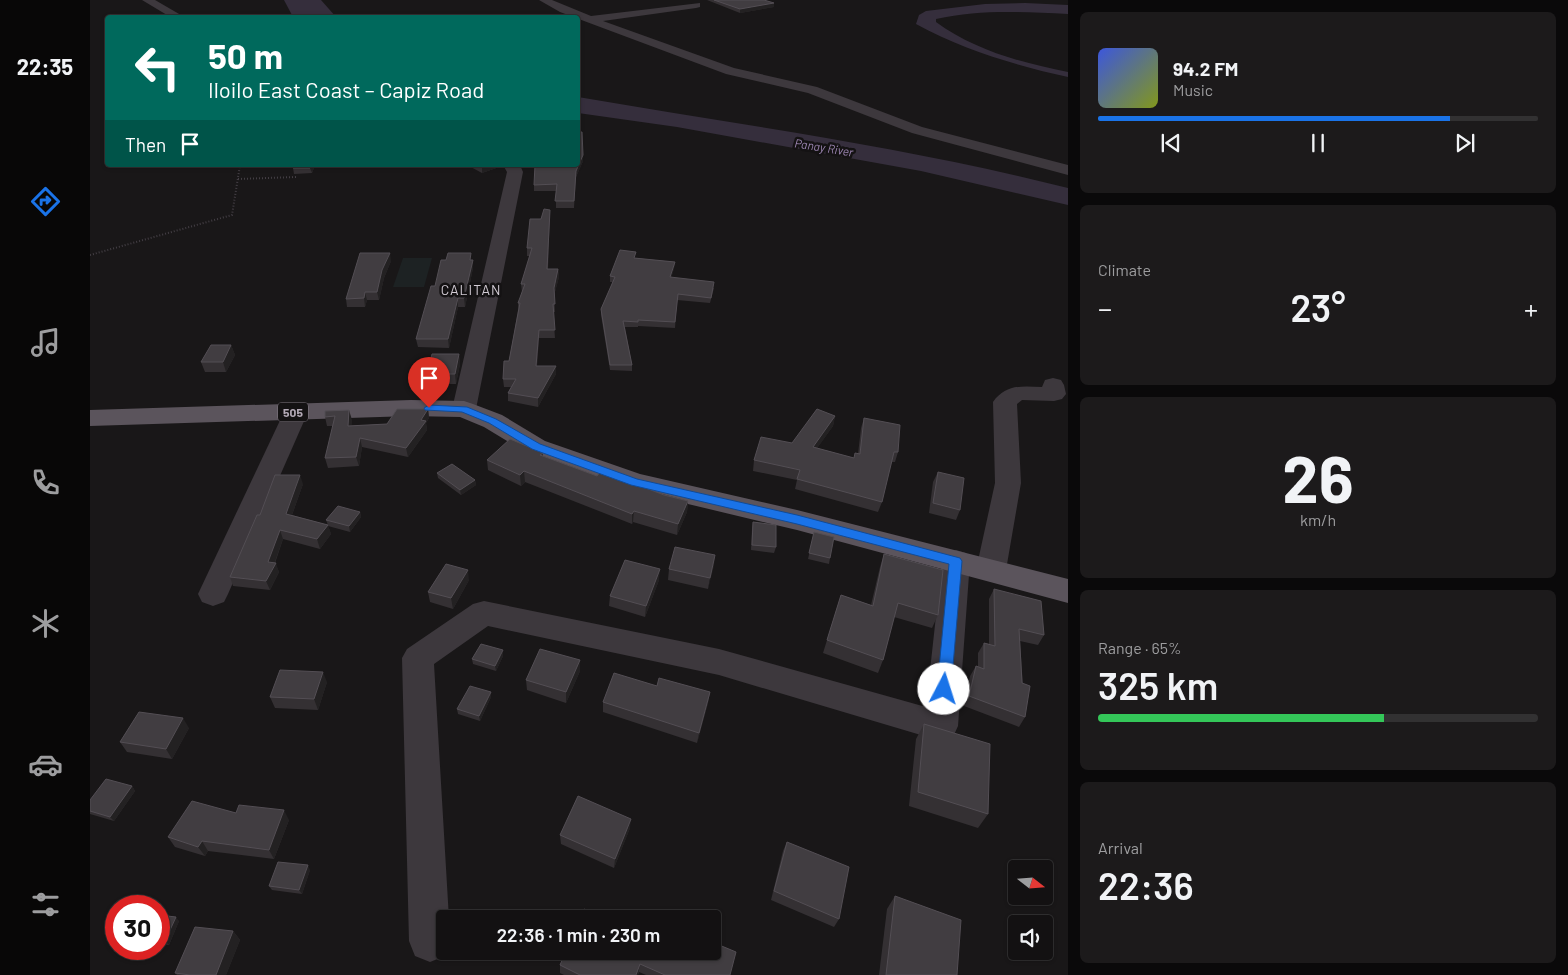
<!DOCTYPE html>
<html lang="en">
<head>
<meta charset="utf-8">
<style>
	:root { --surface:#131112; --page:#1c1a1b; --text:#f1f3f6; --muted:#9d9d9f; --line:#323132; --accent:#1a73e8 }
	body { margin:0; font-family:Barlow,sans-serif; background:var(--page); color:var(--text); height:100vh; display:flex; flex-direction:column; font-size:19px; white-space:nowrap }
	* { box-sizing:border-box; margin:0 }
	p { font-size:16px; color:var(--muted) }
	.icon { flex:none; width:28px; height:28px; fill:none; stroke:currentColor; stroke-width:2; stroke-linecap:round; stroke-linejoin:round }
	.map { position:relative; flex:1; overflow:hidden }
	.panel { display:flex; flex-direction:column; gap:12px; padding:12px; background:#0a090a; width:500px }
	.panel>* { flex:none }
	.top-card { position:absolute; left:15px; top:15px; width:475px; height:152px; border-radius:5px; box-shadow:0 1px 4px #0004,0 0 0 1px var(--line); background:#00695c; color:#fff; overflow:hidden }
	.needle { width:32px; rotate:107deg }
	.controls { position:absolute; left:918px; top:860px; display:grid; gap:10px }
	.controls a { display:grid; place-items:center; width:45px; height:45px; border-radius:5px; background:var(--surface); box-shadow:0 1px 4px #0004,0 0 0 1px var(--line); font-size:25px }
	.speed { position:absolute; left:15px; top:895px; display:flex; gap:10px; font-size:25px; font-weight:700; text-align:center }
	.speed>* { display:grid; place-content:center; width:65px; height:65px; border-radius:50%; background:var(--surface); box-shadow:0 1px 4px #0004,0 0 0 1px var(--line); line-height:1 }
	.speed .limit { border:8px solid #d22; background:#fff; color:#111 }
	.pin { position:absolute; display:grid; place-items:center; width:42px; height:42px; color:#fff; margin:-51px -21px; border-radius:50% 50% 50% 0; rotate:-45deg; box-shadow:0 0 5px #0007 }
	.pin .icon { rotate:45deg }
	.me { position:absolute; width:55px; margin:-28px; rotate:5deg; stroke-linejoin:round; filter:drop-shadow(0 0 4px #0008) }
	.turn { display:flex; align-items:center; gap:18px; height:105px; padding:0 20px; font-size:22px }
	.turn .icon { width:65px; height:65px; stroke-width:2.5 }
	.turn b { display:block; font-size:35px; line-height:42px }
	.then { display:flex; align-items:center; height:48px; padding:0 20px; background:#0003; gap:10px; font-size:19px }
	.big { font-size:38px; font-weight:600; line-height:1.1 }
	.panel .tile { flex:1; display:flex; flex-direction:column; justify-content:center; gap:8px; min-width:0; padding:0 18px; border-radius:8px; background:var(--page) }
	.panel .dial { align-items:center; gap:0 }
	.dial b { font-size:65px; line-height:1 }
	.song { display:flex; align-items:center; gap:15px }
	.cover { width:60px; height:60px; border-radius:8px; background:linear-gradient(135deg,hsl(230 70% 55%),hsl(70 70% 35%)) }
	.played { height:5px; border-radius:2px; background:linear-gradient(90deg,var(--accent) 80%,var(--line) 80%) }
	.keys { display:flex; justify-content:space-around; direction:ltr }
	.heat { display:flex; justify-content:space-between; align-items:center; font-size:28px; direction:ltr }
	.charge { height:8px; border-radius:4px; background:linear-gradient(90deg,#34c759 65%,var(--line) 0) }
	.trip { position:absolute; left:346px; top:910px; width:285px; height:50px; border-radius:5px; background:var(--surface); box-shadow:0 1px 4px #0004,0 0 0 1px var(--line); font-weight:600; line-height:50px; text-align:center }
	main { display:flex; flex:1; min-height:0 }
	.dock { display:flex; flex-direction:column; width:90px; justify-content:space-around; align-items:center; background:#080707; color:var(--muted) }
	.dock .icon { width:35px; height:35px }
	.dock .on { color:var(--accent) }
	.dock b { font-size:22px; color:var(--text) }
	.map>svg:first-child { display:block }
	.green { fill:#1d2223 }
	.water { fill:#352e3c }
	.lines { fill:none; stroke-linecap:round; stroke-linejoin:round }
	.path { stroke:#433e44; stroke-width:2; stroke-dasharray:1 2; stroke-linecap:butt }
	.minor { fill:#3d383d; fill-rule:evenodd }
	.major { fill:#5b545c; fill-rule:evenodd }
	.wall { fill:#343033 }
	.shaded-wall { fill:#232122 }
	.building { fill:#413d41; stroke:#534e54 }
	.route { fill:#1a73e8; stroke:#114b97 }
	.labels { text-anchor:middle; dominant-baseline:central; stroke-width:5; stroke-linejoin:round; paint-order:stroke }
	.far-water-label { font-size:12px; font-style:italic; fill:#9b84b0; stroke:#141213 }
	.shield { fill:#141213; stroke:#847c86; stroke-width:1 }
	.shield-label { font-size:12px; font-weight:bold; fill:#b4aab7 }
	.far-quarter-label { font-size:14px; letter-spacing:1px; fill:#d2cbd4; stroke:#141213 }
</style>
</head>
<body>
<main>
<nav class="dock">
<b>22:35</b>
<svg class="icon on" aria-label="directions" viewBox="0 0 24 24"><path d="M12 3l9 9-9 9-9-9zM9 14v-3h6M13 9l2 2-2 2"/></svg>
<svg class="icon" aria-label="music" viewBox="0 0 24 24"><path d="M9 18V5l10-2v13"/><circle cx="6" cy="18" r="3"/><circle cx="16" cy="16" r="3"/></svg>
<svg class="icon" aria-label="phone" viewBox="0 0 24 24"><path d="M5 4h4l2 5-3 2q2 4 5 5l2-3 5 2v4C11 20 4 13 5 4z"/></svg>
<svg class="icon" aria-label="climate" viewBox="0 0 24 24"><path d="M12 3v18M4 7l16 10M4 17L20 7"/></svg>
<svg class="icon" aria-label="car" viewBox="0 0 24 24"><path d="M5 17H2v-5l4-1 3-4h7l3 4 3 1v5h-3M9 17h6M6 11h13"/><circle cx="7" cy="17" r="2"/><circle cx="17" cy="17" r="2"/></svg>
<svg class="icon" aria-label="filters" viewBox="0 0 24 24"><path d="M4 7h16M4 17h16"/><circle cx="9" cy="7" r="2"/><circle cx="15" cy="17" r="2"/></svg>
</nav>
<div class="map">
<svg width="978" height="975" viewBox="0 0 978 975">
	<rect width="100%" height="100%" fill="#191718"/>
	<polygon class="green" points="313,258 342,258 334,287 303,287"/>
	<g class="water">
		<polygon points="194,0 231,0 246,17 203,17"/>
		<path d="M935 3 978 5V14C933 12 890 9 846 19V22C884 50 932 63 978 72V77C924 65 874 50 826 24L829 15 836 11 895 4Z"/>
		<path d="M488 97C651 125 817 147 978 188V205L831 171 587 127 488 113Z"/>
	</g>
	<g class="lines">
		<g class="path">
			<polyline points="148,179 206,177"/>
			<polyline points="0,255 142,215 150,165"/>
		</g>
		<g class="minor">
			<polygon points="52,0 65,0 96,18 82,18"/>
			<polygon points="449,0 462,0 501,16 610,3 610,7 606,8 513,21 644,68 727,87 832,127 978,165 978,175 822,133 718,93 636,74 470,12"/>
			<polygon points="413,165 430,165 433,172 386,409 382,414 374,416 366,414 362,409 417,172"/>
			<path d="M963 378 971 380 974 385 976 394 972 399 964 401 932 400 927 404 931 483 916 570 911 578 901 581 891 578 886 570 905 483 903 402C916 384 932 386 952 387L955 380Z"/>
			<polygon points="206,405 214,407 218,412 138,594 134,602 123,606 112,602 108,594 194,412 198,407"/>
			<polygon points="866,550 876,553 880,561 868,726 863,737 851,741 629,675 398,626 344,664 359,919 355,919 356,951 355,956 340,962 325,956 319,941 312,658 317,649 383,604 394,601 629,649 836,707 852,561 856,553"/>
		</g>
		<polygon class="major" points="321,400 374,401 383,404 412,415 455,441 550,474 707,510 978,579 978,603 707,530 535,489 437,453 394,427 370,417 321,416 0,426 0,410"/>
	</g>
	<g class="wall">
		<polygon points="617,0 674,0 684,7 650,13"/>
		<polygon points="493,161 486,177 484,208 466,208 466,191 444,191 444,185"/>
		<polygon points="225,165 222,173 204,174 203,168"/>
		<polygon points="377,165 412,165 412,166 392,173"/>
		<polygon points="460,210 458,269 468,269 469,277 464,295 465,312 463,312 465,338 449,338 447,366 466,374 448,407 418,401 418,393 421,387 414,387 413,379 419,361 428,310 428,303 432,292 431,284 440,256 437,256 437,248 451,219"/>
		<polygon points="546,258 585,262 584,268 581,278 624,288 620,303 587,300 585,328 548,326 548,327 535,327 542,365 542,371 520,370 511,315 511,309 523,282 520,282 520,276"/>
		<polygon points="356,260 383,260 383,268 375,307 368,307 359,348 328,347 326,339 345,286"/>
		<polygon points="301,261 294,278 289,300 277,300 275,307 257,307 256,299"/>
		<polygon points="141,345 145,355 136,372 115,372 111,362"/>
		<polygon points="369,354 370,364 366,384 339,384 337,374"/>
		<polygon points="338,409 339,418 336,423 337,430 318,457 272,447 269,466 238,468 235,458 243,426 237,426 235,417 235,411 262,420 261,426 297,424"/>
		<polygon points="745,416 743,426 727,448 764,458 768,454 771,428 774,418 808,452 805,462 801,462 792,502 788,512 705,489 707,480 663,471 664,460 702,443"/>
		<polygon points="453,453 453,456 507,476 598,501 597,512 587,535 543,522 542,524 435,482 431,486 398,470 397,460"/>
		<polygon points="848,472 870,510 866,520 839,513 843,482"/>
		<polygon points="347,473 385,480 386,485 371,495 348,478"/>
		<polygon points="213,484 202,515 238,525 236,520 270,512 271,517 260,532 238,526 241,534 230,549 193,539 185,563 189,572 180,590 143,586 140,577 170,515"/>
		<polygon points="663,522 686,547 684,553 661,550 662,528"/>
		<polygon points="724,532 740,558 739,564 718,559"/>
		<polygon points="794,554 848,615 842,628 804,617 793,660 788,673 733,653 751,595 781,605 790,567"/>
		<polygon points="625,555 618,589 578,580 579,569"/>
		<polygon points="379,580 363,609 340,602 338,592"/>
		<polygon points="569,580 555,617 519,606 520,596"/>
		<polygon points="904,589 954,635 948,645 930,641 935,717 929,727 874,706 880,676 886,666 888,667 888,653 894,643 899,644 899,599"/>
		<polygon points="413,656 406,671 383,664 382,659"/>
		<polygon points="490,671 476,703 437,690 436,680"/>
		<polygon points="237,682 228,710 185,708 180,697"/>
		<polygon points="567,686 620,692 618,703 607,743 513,712 513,702"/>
		<polygon points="401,697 390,721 368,714 367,709"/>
		<polygon points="834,724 898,814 888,828 819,806 826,739"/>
		<polygon points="99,728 82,759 37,752 30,742"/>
		<polygon points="42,786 45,791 24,821 0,814 0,800"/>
		<polygon points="146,813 199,820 184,859 118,851 115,856 85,847 78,837"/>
		<polygon points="540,828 524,868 471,844 470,835"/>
		<polygon points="697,842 749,919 744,927 681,900 693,851"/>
		<polygon points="220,870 212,894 182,890 179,886"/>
		<polygon points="805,896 867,975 789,975 797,909"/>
		<polygon points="69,915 89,921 79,945 69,944"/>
		<polygon points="143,931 150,940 136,975 87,975 85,973"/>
		<polygon points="476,951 640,975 556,975 549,972 548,975 474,975 470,973 470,965"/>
	</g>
	<g class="shaded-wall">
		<polygon points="684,3 684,7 650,13 650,9"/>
		<polygon points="493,155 493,161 486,177 484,208 486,171"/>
		<polygon points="221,165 225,165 222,173 220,168"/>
		<polygon points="397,165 412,165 412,166 392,173 392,167"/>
		<polygon points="460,210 460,217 457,276 457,269"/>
		<polygon points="300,253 301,261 294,278 289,300 287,292 292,270"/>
		<polygon points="383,260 383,268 375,307 374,298"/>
		<polygon points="585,262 584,268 580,283 580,277"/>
		<polygon points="468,269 469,277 464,296 464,288"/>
		<polygon points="275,292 277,300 275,307 274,298"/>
		<polygon points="368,298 368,307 359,348 358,339"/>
		<polygon points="449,330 449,338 446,374 446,366"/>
		<polygon points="141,345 145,355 136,372 133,362"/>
		<polygon points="369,354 370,364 366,384 365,374"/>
		<polygon points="466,366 466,374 448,407 448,398"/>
		<polygon points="338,409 339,418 336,423 337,430 318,457 316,448 331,420"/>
		<polygon points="259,410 262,420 261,435 258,426"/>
		<polygon points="745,416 743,426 721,457 723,447"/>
		<polygon points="270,438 272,447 269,466 266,457"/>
		<polygon points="434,471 435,482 431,486 430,475"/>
		<polygon points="210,475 213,484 199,523 196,514"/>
		<polygon points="385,480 386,485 371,495 370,490"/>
		<polygon points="598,501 597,512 587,535 588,524"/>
		<polygon points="544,511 543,522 542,524 542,514"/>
		<polygon points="270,512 271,517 260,532 259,526"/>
		<polygon points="238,525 241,534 230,549 227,539"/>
		<polygon points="190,530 193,539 182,570 186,563 189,572 180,590 176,581 178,562"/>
		<polygon points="625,555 624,566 618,589 620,578"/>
		<polygon points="570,569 569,580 555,617 556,606"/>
		<polygon points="378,570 379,580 363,609 361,598"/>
		<polygon points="413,650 413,656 406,671 405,666"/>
		<polygon points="490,660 490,671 476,703 476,692"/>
		<polygon points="233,672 237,682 228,710 224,699"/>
		<polygon points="401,692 401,697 390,721 389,716"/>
		<polygon points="620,692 618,703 607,743 609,733"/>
		<polygon points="93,718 99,728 82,759 76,749"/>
		<polygon points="42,786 45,791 24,821 20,817"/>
		<polygon points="194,810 199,820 184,859 179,850"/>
		<polygon points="541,819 540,828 524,868 525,859"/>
		<polygon points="112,841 118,851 115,856 108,847"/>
		<polygon points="218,865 220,870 212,894 209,890"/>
		<polygon points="86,917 89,921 79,945 75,941"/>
		<polygon points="143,931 150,940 136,975 126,975"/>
		<polygon points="550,964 548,975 546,975"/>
	</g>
	<g class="building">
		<polygon points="624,0 674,0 684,3 650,9"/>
		<polygon points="488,132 492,132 493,155 486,171 484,201 465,201 467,184 444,185 445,165 488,165"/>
		<polygon points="204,165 221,165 220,168 203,168"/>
		<polygon points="454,209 460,210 457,269 468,269 464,288 465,304 463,304 465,330 449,330 446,366 466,366 448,398 418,393 426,379 413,379 414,361 419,361 430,303 428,303 435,284 431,284 442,248 437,248 440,219 451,219"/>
		<polygon points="530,250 546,252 544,258 585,262 580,277 624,282 621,298 588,294 585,322 548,320 548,322 533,321 542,365 520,365 511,309 525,277 520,276"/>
		<polygon points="270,253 300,253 292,270 287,292 275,292 274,298 256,299"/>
		<polygon points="358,253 381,253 380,260 383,260 374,298 368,298 358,339 326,339 341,286 345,286 351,260 356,260"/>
		<polygon points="121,345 141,345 133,362 111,362"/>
		<polygon points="342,354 369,354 365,374 337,374"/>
		<polygon points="307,409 338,409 331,420 336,421 316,448 270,438 266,457 235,458 245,416 235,417 235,411 259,410 258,426 297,424"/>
		<polygon points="727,409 745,416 723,447 764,458 765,453 770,454 774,418 810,425 808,452 804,452 792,502 707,479 710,470 664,460 671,437 702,443"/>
		<polygon points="420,439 453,453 450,455 507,476 511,471 574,495 598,501 588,524 544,511 542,514 434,471 430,475 397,460"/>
		<polygon points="362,464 385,480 370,490 347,473"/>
		<polygon points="848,472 874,478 870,510 843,503"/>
		<polygon points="185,475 210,475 196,514 238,525 227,539 190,530 178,562 186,563 176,581 140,577 167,515 170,515"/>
		<polygon points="248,506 270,512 259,526 236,520"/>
		<polygon points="663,522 686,525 686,547 662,545"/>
		<polygon points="724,532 744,537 740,558 719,553"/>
		<polygon points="585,547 625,555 620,578 579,569"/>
		<polygon points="794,554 853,570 848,615 808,603 793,660 737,640 751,595 783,606"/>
		<polygon points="535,560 570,569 556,606 520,596"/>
		<polygon points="356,564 378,570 361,598 338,592"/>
		<polygon points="904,589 951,601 954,635 929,629 932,683 940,686 935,717 879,696 886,666 894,669 894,643 905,646"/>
		<polygon points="391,644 413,650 405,666 382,659"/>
		<polygon points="450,649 490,660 476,692 436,680"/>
		<polygon points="190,670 233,672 224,699 180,697"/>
		<polygon points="524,673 567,686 569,678 620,692 609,733 513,702"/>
		<polygon points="380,686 401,692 389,716 367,709"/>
		<polygon points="49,712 93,718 76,749 30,742"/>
		<polygon points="834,724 900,744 898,814 828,792"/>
		<polygon points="16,779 42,786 20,817 0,811 0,800"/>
		<polygon points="488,796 541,819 525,859 470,835"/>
		<polygon points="102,801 146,813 149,805 194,810 179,850 112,841 108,847 78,837"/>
		<polygon points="697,842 759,867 749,919 684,891"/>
		<polygon points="188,862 218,865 209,890 179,886"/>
		<polygon points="805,896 871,920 867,975 796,975"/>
		<polygon points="494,909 515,919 490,919"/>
		<polygon points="69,915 86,917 75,941 69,940"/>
		<polygon points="105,927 143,931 126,975 100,975 85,973"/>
		<polygon points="622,942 646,952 640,975 575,975 550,964 546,975 490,975 470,965 476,951 622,951"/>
	</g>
	<polygon class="route" points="339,405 377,407 406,419 450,444 547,479 707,515 870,558 872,561 861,689 859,694 854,696 849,694 847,689 859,564 707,524 541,485 442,449 399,423 372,412 335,410 334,408"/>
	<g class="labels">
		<g class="far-water-label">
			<text transform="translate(734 147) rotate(9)">Panay River</text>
		</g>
		<rect class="shield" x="188" y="402.5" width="30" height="19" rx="4"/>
		<g class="shield-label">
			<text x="203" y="412">505</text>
		</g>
		<g class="far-quarter-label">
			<text x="381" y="289">CALITAN</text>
		</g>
	</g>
</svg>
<div class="controls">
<a><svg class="needle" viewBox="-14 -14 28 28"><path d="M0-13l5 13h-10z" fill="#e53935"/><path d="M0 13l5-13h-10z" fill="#9d9d9f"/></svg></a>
<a><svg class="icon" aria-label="sound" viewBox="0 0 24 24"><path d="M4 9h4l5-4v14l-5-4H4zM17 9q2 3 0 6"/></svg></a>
</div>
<div class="speed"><div class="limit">30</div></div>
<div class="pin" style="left:339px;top:408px;background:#d93025"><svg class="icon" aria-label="arrive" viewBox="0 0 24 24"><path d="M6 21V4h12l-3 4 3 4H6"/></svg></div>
<svg class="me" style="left:854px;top:689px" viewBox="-20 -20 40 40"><circle r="19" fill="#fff"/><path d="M0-13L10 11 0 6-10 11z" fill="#1a73e8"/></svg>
<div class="trip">22:36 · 1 min · 230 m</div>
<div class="top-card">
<div class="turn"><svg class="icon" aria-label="left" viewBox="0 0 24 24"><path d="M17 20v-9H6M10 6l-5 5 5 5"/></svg><div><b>50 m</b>Iloilo East Coast – Capiz Road</div></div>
<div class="then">Then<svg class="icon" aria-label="arrive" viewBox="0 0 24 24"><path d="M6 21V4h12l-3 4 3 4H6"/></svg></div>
</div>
</div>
<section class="panel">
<div class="tile">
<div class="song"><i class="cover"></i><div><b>94.2 FM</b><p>Music</p></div></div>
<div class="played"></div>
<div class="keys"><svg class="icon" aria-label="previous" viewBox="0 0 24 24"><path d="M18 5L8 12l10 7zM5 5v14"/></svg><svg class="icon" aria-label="pause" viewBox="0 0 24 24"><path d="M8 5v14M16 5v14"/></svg><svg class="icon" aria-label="next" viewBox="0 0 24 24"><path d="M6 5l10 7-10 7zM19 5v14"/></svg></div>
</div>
<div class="tile"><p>Climate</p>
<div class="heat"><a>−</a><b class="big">23°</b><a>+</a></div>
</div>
<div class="tile dial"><b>26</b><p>km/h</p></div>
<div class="tile"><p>Range · 65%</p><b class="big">325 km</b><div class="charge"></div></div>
<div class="tile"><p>Arrival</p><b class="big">22:36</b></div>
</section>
</main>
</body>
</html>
